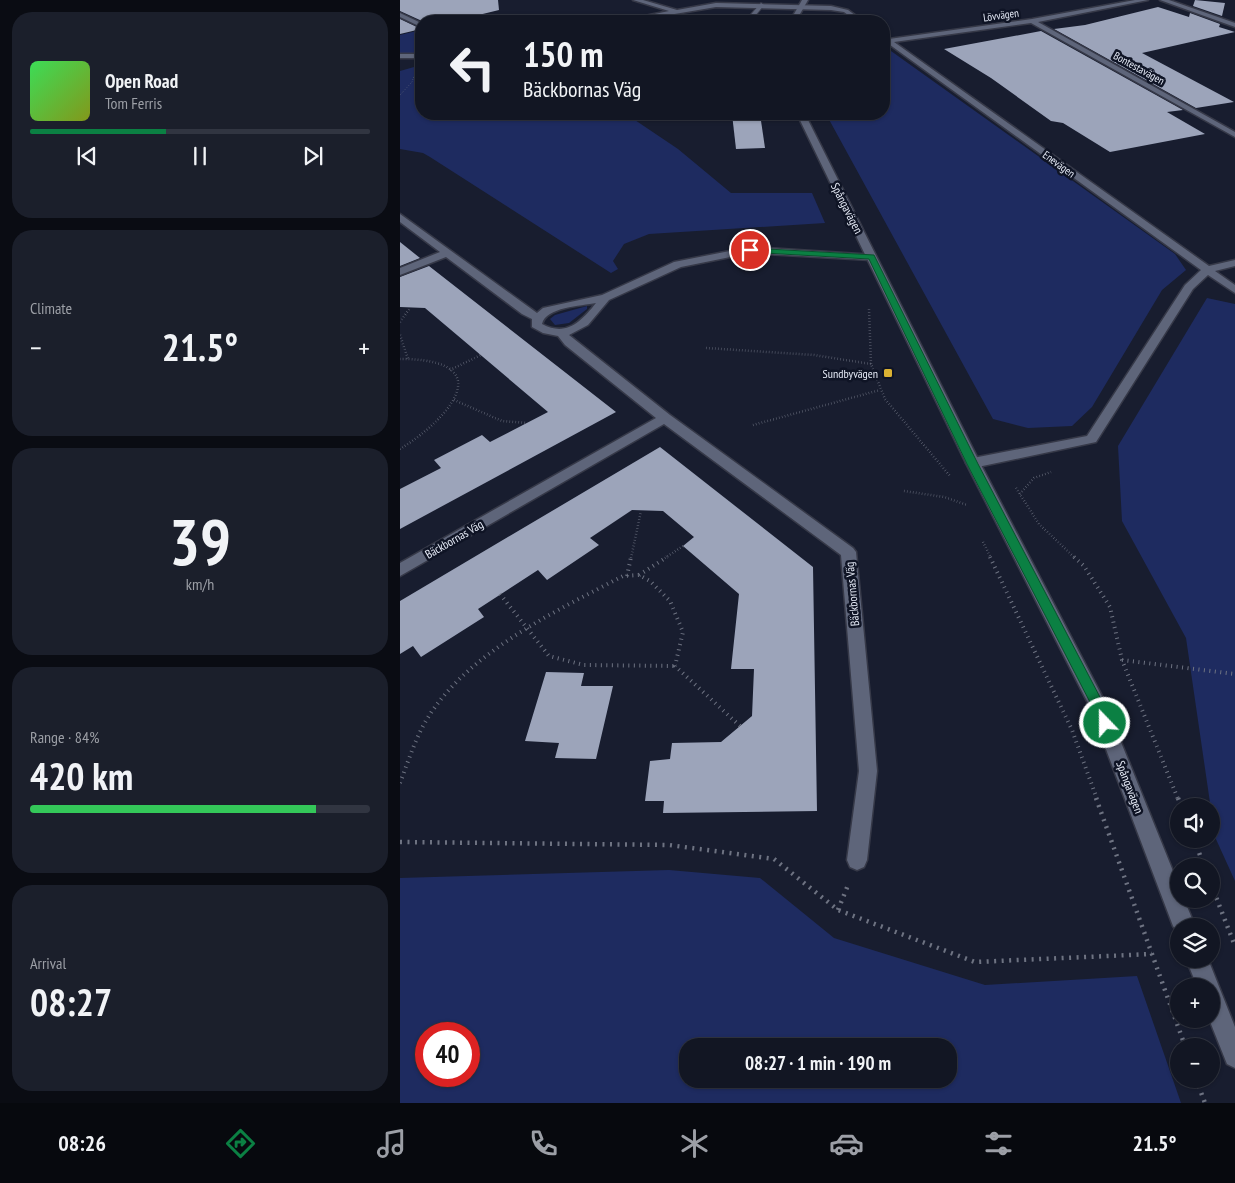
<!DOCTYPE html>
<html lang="en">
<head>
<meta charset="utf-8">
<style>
	:root { --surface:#121623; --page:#1b1f2b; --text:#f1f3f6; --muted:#9c9fa6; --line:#313541; --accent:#0b8043 }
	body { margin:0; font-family:"PT Sans Narrow",sans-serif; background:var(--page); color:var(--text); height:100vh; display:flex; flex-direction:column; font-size:19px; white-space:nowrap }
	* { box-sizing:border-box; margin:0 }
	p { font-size:16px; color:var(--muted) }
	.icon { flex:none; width:28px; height:28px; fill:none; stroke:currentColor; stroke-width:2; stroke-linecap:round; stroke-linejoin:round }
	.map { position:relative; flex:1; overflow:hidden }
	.drawer { display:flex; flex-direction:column; gap:12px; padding:12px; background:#0a0c13; width:400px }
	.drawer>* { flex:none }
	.hud { position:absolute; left:15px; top:15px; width:475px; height:105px; border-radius:20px; box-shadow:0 1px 4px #0004,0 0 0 1px var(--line); background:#121623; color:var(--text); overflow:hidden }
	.fabs { position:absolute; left:770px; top:798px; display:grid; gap:10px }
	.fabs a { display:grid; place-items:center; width:50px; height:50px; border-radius:50%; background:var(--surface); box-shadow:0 1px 4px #0004,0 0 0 1px var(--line); font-size:25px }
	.speed { position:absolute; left:15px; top:1022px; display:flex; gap:10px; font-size:25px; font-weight:700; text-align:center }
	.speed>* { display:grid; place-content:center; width:65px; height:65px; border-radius:50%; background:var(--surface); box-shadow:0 1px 4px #0004,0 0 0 1px var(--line); line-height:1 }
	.speed .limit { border:8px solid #d22; background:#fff; color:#111 }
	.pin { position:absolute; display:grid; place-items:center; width:42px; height:42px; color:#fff; margin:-21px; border:2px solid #fff; border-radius:50%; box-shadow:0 1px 5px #0007 }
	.me { position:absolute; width:55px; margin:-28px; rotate:338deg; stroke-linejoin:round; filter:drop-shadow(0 0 4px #0008) }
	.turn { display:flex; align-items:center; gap:18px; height:105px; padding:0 25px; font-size:22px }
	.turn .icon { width:65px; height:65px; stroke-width:2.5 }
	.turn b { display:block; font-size:35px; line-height:42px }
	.big { font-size:38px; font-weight:800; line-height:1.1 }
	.drawer .tile { flex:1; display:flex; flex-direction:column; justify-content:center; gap:8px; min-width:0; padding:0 18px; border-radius:20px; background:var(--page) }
	.drawer .dial { align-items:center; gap:0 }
	.dial b { font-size:65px; line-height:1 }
	.song { display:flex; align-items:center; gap:15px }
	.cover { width:60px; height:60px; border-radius:8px; background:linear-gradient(135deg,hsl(130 70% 55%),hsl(70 70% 35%)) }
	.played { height:5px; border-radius:2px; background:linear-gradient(90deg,var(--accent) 40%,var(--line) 40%) }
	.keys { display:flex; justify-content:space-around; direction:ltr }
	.heat { display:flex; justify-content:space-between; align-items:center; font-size:28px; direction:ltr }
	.charge { height:8px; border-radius:4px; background:linear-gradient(90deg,#34c759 84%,var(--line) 0) }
	.trip { position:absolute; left:279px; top:1038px; width:278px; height:50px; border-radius:20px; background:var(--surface); box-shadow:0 1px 4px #0004,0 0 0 1px var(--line); font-weight:800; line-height:50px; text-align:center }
	.tabs { display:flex; height:80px; justify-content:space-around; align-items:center; background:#07090e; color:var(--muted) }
	.tabs .icon { width:35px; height:35px }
	.tabs .selected { color:var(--accent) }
	.tabs b { font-size:22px; color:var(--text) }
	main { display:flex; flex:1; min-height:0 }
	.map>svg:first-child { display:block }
	.green { fill:#1e2b60; fill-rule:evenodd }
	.building { fill:#9ca4ba }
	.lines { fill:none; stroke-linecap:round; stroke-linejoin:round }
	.lane-casing { stroke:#363948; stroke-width:2 }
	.street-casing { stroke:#363948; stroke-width:3 }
	.secondary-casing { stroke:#363948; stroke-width:3 }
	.path-far3 { stroke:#6e7382; stroke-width:1; stroke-dasharray:0.5 2; stroke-linecap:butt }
	.path-far2 { stroke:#6e7382; stroke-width:2.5; stroke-dasharray:0.5 2.5; stroke-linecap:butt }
	.path-far1 { stroke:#6e7382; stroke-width:4; stroke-dasharray:1 4.5; stroke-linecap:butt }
	.path { stroke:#6e7382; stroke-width:4.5; stroke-dasharray:2 5.5; stroke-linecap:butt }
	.lane { fill:#5e657a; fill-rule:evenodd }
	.street { fill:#5e657a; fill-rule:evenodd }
	.secondary { fill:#5e657a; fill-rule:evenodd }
	.route { fill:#0b8043; stroke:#07532c }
	.poi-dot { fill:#dbb233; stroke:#0f1425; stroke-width:2 }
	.labels { text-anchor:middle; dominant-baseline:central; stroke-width:5; stroke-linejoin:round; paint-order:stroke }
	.far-street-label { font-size:11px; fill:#e6ebf7; stroke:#0f1425 }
	.street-label { font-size:12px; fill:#e6ebf7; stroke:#0f1425 }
	.poi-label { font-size:12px; fill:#e6ebf7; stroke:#0f1425; text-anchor:end }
</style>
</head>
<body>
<main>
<section class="drawer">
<div class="tile">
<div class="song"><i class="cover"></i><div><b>Open Road</b><p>Tom Ferris</p></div></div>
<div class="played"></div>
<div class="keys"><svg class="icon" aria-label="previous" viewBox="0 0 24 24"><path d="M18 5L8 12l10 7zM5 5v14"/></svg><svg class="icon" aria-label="pause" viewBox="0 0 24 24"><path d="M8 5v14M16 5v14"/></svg><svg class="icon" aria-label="next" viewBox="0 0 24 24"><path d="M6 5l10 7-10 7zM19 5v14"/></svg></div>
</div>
<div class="tile"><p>Climate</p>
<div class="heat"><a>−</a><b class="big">21.5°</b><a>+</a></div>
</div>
<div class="tile dial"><b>39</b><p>km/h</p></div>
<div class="tile"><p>Range · 84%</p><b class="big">420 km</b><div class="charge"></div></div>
<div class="tile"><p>Arrival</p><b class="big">08:27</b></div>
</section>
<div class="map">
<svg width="835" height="1103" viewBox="0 0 835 1103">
	<rect width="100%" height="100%" fill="#181d2f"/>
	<g class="green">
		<polygon points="21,30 21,53 0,54 0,35"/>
		<polygon points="484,46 775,254 786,270 762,290 692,407 672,426 628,428 593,419 426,114 484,114"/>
		<polygon points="21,65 21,114 226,114 278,149 331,193 412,193 425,223 249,234 224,244 213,261 218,269 211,273 30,157 23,153 0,149 0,71"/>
		<polygon points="807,298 835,304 835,881 815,837 786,638 722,521 718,446"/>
		<polygon points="187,306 187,309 169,323 155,325 150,319 155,315"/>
		<path d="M269 870 360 878 434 938 585 985 737 976 781 1103H0V878ZM26 1034H69V1076H26ZM288 1046H548V1079H288Z"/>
	</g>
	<g class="building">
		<polygon points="0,0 98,0 99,10 54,21 22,21 0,11"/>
		<polygon points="795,0 825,3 822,16 793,6"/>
		<polygon points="758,7 789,17 790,13 820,24 819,27 835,32 742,53 834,102 796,108 654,29 685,25"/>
		<polygon points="0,19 21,29 0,34"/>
		<polygon points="641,31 783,110 767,112 805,134 710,152 663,123 651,121 591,78 544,49"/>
		<polygon points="332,114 360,114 365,148 336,149"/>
		<polygon points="0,242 20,258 0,266"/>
		<polygon points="29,266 216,412 0,529 0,489 41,468 34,460 82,435 90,442 148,412 25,308 0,307 0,277"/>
		<polygon points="260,447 413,567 417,811 263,813 264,801 245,801 250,761 270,759 272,743 321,742 352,716 354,669 331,669 339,594 283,546 294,537 263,511 232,510 190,538 199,545 147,580 138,570 78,609 84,617 21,657 13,646 0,654 0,601"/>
		<polygon points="146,672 184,673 181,686 213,686 196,759 155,758 159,743 125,741"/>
	</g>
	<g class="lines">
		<g class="lane-casing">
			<polygon id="lane" points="361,3 364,5 351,21 345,21"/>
		</g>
		<g class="street-casing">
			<g id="street">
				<polygon points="233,0 243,0 277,10 316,3 431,6 448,10 463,21 456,21 444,12 431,10 316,7 233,21 221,21 269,11"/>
				<polygon points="735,0 748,0 638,22 835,132 835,137 631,23 494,42 809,266 835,260 835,266 815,271 835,285 835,293 808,275 793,289 696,442 573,468 568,466 566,463 573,458 687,436 785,285 801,270 486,42 484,36 489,39 632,19"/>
				<polygon points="760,0 769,0 835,23 835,27"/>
				<polygon points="0,13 21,23 21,27 0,17"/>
				<rect x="0" y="54" width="21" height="4"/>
				<path d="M0 214 137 313 143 308 202 295 274 262 350 247 475 255V259L471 260 350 253 281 267 209 300 188 325 169 335 270 415 453 548 456 552 477 771 467 860 464 867 457 870 450 867 447 860 459 771 441 555 264 424 0 576V563L256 418 165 345 158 336 143 333 132 327V319L122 314 46 257 0 275V268L40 252 0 222ZM196 303C181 322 166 337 142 324 146 307 181 306 196 303Z"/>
			</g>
		</g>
		<g class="secondary-casing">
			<g id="secondary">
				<polygon points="402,0 408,0 396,21 390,21"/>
				<polygon points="397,114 405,114 580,463 704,700 779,886 779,899 784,899 795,926 779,926 779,934 773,926 690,707 566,463"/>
				<polygon points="786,959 808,959 835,1027 835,1068 827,1064 809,1019 811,1019 811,986 797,986"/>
			</g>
		</g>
		<polyline class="path-far3" points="0,95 12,82 14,76"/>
		<g class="path-far2">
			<polyline points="469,309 471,364 485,399 550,476"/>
			<polyline points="0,322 10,308"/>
			<polyline points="0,335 8,359 0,359"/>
			<polyline points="306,348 414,355 471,364"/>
			<polyline points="50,370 81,355"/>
			<polyline points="54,400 102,421 127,423"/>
			<polyline points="353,425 480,390"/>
			<path d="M0 449C43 423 102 363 8 359"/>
			<polyline points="616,488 639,524 675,558"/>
			<polyline points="504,491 544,497 567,505"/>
			<polyline points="620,494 634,478 651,472"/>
			<polyline points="583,542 591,558"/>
			<polyline points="231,558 241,511"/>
			<polyline points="265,558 283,546"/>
		</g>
		<g class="path-far1">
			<polyline points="590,557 672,730 697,799"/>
			<polyline points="674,557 684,566 710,607 722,660 778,799"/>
			<polyline points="239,575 267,557"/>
			<polyline points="227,576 231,557"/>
			<polyline points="100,594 149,656 184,665 275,666"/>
			<polyline points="722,660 835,674"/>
			<path d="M0 783C8 762 15 739 27 719 68 652 156 611 223 576L239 575 250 581 270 601 283 632 275 666 340 726"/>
		</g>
		<g class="path">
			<polyline points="696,798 785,1046"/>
			<polyline points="778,798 781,806"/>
			<polyline points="794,839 804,866"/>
			<polyline points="0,842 269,845 374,859 438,910 575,962 752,954"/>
			<polyline points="811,884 835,946"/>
			<polyline points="438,910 448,885"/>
			<polyline points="796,1079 805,1103"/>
		</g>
		<use href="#lane" class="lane"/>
		<use href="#street" class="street"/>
		<use href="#secondary" class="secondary"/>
	</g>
	<polygon class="route" points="350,248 474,255 578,464 702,701 712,723 710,728 705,729 700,728 692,706 567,464 469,259 347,252 346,250"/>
	<rect class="poi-dot" x="483" y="368" width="10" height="10" rx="2.5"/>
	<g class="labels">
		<g class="far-street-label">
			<text transform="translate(601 15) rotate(-8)">Lövvägen</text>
			<text transform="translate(739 68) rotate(29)">Bontestavägen</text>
			<text transform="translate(659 164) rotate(36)">Enevägen</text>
		</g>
		<g class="street-label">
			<text transform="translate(447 208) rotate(63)">Spångavägen</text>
			<text transform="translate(54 539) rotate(-30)">Bäckbornas Väg</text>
			<text transform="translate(452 594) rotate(-95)">Bäckbornas Väg</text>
			<text transform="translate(730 787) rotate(69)">Spångavägen</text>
		</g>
		<g class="poi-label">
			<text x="478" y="373">Sundbyvägen</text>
		</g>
	</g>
</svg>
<div class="fabs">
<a><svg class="icon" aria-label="sound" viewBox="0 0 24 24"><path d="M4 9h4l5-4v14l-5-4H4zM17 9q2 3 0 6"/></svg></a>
<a><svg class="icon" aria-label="search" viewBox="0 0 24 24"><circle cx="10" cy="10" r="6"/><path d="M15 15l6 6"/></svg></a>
<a><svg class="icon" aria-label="layers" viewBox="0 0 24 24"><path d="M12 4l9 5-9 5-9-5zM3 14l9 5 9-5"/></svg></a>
<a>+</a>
<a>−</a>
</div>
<div class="speed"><div class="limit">40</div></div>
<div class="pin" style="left:350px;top:250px;background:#d93025"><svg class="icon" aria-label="arrive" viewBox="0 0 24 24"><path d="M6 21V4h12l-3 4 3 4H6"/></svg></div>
<svg class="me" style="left:705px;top:723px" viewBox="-20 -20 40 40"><circle r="17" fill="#0b8043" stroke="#fff" stroke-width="3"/><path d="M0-11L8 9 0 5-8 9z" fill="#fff"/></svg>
<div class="trip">08:27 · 1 min · 190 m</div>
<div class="hud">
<div class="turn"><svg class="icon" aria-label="left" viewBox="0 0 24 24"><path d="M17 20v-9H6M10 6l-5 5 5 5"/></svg><div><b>150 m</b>Bäckbornas Väg</div></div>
</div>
</div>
</main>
<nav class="tabs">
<b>08:26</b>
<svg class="icon selected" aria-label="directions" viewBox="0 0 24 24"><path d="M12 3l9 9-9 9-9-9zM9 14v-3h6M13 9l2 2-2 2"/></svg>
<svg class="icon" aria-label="music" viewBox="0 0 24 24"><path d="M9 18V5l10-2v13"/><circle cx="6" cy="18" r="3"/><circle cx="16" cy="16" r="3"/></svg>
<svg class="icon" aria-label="phone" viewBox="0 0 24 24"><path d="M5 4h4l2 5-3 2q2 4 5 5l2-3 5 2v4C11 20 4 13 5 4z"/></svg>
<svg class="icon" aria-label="climate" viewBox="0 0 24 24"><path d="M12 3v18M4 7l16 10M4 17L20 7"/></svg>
<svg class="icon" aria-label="car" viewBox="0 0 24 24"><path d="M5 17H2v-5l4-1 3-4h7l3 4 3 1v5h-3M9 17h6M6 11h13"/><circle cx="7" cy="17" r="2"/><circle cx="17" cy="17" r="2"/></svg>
<svg class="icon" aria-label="filters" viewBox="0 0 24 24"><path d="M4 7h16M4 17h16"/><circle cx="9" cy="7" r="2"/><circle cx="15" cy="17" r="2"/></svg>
<b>21.5°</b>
</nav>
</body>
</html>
